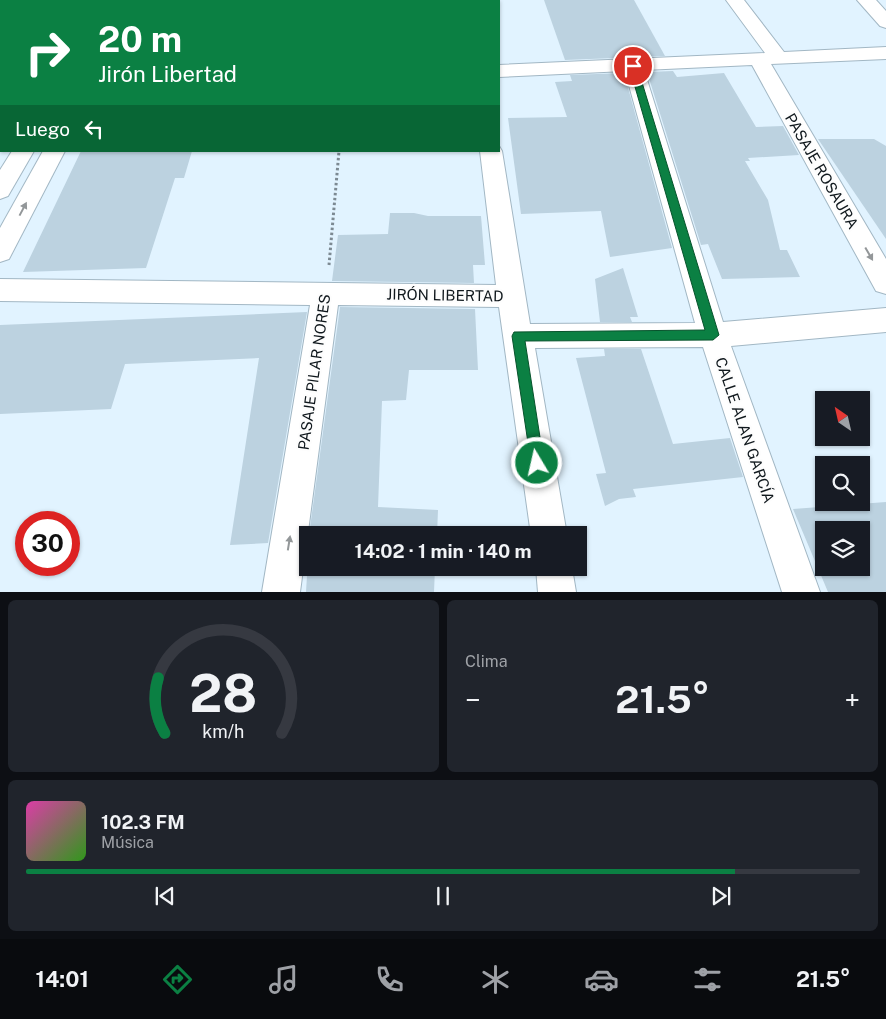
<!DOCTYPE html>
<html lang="es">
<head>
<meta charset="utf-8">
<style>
	:root { --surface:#171b24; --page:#20242c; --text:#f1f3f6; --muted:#9ea1a6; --line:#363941; --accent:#0b8043 }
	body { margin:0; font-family:"Public Sans",sans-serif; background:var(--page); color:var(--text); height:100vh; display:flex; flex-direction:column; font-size:19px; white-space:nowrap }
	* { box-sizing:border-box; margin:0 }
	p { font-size:16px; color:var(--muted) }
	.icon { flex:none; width:28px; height:28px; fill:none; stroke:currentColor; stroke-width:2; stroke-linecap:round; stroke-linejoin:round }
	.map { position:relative; height:592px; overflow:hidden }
	.drawer { display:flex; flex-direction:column; gap:8px; padding:8px; background:#0d0f14; flex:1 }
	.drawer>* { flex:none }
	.top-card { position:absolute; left:0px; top:0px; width:500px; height:152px; box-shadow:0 1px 4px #0004; background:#0b8043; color:#fff; overflow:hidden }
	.needle { width:32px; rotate:326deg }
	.tools { position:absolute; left:815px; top:391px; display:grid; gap:10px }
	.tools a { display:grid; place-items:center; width:55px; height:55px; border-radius:0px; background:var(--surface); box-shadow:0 1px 4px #0004; font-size:25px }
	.speed { position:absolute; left:15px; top:511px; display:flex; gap:10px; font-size:25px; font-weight:700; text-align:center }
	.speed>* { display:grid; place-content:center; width:65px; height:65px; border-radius:50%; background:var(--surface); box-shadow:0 1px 4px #0004; line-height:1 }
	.speed .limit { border:8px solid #d22; background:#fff; color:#111 }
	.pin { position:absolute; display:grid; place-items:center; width:42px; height:42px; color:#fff; margin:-21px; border:2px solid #fff; border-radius:50%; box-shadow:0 1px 5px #0007 }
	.me { position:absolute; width:55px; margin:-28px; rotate:351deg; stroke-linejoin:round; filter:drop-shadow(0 0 4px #0008) }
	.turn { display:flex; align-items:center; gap:18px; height:105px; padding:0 15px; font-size:22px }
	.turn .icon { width:65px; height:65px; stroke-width:2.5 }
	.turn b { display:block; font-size:35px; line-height:42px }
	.then { display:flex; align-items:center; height:48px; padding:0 15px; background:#0003; gap:10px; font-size:19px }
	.big { font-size:38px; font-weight:700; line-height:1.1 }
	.drawer .card { flex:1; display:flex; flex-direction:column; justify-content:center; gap:8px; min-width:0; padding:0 18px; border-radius:8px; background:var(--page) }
	.drawer .dial { align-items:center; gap:0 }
	.dial svg { height:130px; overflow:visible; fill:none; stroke:var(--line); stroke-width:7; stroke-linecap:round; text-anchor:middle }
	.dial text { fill:var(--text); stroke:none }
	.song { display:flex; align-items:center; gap:15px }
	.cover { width:60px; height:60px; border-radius:8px; background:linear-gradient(135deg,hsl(320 70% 55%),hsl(110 70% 35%)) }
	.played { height:5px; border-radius:2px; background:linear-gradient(90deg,var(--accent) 85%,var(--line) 85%) }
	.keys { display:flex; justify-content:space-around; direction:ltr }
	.heat { display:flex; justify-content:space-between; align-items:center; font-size:28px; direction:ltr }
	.drawer .tiles { flex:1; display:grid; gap:8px; grid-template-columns:1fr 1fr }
	.card:last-child { grid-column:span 2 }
	.trip { position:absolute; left:299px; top:526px; width:288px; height:50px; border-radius:0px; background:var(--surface); box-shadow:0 1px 4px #0004; font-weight:700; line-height:50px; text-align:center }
	.menu { display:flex; height:80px; justify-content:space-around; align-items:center; background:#090b0e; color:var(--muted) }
	.menu .icon { width:35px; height:35px }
	.menu .current { color:var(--accent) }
	.menu b { font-size:22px; color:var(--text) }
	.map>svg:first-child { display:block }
	.building { fill:#bcd2e0; fill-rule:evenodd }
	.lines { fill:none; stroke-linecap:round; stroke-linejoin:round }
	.minor-casing { stroke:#a2b7c4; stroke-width:2 }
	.path { stroke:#7c8992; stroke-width:3; stroke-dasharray:2.5 2.5; stroke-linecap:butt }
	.minor { fill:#fff; fill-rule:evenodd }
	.oneway { fill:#939799 }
	.route { fill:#0b8043; stroke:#07532c }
	.labels { text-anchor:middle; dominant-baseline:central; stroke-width:4.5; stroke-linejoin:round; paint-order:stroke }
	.street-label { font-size:15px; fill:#10181d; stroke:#fdfdfd }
</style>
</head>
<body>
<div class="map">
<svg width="886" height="592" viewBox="0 0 886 592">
	<rect width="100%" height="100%" fill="#e1f3ff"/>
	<g class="building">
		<polygon points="544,0 634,0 665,56 565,60"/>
		<polygon points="673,71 677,77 724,73 756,127 783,126 799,155 748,158 750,161 745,161 768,200 780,250 787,250 800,277 722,279 708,244 701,245 647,72"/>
		<polygon points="624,73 672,248 610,257 601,211 521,214 508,118 567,117 555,82 572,81 570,75"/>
		<polygon points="818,139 874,139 886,146 886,239"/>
		<polygon points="81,151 192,151 184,178 175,178 146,268 23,272"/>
		<polygon points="390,213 414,213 428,216 481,216 485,265 473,265 474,283 332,281 338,235 388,234"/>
		<polygon points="623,268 638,317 630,317 632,322 600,322 595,279"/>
		<polygon points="340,307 475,309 478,370 409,370 406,400 382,401 378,507 438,510 437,535 309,535"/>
		<polygon points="307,312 268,543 230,545 259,358 125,364 111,409 0,414 0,325"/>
		<polygon points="604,349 641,349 673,444 730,438 743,477 633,489 636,497 619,499 605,506 596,474 606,473 576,358 605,356"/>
		<path d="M886 502V592H828L793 509ZM824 530H861V568H824Z"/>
		<polygon points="308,559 308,568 435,568 434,592 306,592"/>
	</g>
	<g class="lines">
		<g class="minor-casing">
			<g id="minor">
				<rect x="125" y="0" width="18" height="1"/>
				<rect x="419" y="0" width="18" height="1"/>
				<polygon points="726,0 744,0 784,52 886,47 886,59 771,64 886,259 886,294 876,291 752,65 644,70 723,322 886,308 886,332 731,346 820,592 782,592 703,347 535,348 567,535 531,535 499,307 338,305 300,592 262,592 310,305 0,301 0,279 496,285 480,151 499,151 499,146 502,151 530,324 695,323 625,71 499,77 499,65 765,53"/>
				<polygon points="857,0 876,0 886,11 886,28 880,26"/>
				<polygon points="12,151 34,151 8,196 0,199 0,170"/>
				<polygon points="43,151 65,151 9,259 0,262 0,228"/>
				<polygon points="536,568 572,568 576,592 538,592"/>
			</g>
		</g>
		<polyline class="path" points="329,265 339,151"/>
		<use href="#minor" class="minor"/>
	</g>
	<defs><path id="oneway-solid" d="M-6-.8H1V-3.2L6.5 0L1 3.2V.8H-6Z" transform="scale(1.25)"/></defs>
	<g class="oneway">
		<use href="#oneway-solid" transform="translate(23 209) rotate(-62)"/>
		<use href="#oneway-solid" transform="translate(869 254) rotate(60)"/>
		<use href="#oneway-solid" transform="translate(289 543) rotate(-81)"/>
	</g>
	<polygon class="route" points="633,63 637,66 719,335 713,340 525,341 544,463 542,467 537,469 533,467 531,463 512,336 514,332 705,330 629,66"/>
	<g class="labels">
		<g class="street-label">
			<text transform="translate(822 171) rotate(60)">PASAJE ROSAURA</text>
			<text transform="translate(445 295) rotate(1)">JIRÓN LIBERTAD</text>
			<text transform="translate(314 372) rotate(-82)">PASAJE PILAR NORES</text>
			<text transform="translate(745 430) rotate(71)">CALLE ALAN GARCÍA</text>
		</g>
	</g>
</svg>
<div class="tools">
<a><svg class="needle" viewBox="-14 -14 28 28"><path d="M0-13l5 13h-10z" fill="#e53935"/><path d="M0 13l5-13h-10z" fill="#9ea1a6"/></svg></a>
<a><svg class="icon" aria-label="search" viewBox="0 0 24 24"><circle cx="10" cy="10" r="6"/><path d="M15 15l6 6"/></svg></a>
<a><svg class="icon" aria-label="layers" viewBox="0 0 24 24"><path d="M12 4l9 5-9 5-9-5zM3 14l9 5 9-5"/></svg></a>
</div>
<div class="speed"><div class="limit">30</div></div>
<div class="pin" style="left:633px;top:66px;background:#d93025"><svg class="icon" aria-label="arrive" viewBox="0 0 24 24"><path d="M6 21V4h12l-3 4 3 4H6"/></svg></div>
<svg class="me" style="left:537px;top:463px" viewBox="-20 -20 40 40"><circle r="17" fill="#0b8043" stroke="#fff" stroke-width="3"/><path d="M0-11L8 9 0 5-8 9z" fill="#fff"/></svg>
<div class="trip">14:02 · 1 min · 140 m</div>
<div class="top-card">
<div class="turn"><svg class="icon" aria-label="right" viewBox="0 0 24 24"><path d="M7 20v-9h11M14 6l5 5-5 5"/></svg><div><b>20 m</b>Jirón Libertad</div></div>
<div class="then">Luego<svg class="icon" aria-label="left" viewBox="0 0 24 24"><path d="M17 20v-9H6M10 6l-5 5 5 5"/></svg></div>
</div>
</div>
<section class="drawer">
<div class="tiles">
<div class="card dial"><svg viewBox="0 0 100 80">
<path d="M14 69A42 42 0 1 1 86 69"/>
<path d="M14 69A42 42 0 0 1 10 35" stroke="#0b8043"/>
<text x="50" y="56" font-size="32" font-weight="700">28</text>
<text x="50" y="72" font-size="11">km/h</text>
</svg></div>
<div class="card"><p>Clima</p>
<div class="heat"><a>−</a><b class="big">21.5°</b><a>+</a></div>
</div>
<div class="card">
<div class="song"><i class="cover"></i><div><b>102.3 FM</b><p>Música</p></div></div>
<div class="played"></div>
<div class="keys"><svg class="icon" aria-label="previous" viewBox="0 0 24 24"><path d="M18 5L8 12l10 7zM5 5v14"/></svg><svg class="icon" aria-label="pause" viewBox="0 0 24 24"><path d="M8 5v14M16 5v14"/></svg><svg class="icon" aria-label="next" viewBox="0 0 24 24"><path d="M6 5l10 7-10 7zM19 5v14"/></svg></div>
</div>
</div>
</section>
<nav class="menu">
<b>14:01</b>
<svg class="icon current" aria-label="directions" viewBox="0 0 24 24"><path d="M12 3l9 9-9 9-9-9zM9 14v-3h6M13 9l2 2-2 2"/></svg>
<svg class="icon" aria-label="music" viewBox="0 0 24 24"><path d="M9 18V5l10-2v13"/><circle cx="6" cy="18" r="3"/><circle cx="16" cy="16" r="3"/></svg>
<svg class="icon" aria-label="phone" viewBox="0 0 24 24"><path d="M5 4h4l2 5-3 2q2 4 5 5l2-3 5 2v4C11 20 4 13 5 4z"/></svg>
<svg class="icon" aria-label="climate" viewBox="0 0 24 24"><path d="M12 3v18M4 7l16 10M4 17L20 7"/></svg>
<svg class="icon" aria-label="car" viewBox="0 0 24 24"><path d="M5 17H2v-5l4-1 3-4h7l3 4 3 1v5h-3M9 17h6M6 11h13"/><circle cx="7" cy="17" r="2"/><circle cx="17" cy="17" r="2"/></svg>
<svg class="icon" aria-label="filters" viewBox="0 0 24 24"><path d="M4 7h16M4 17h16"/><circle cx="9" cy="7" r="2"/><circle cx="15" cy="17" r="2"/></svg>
<b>21.5°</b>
</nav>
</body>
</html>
